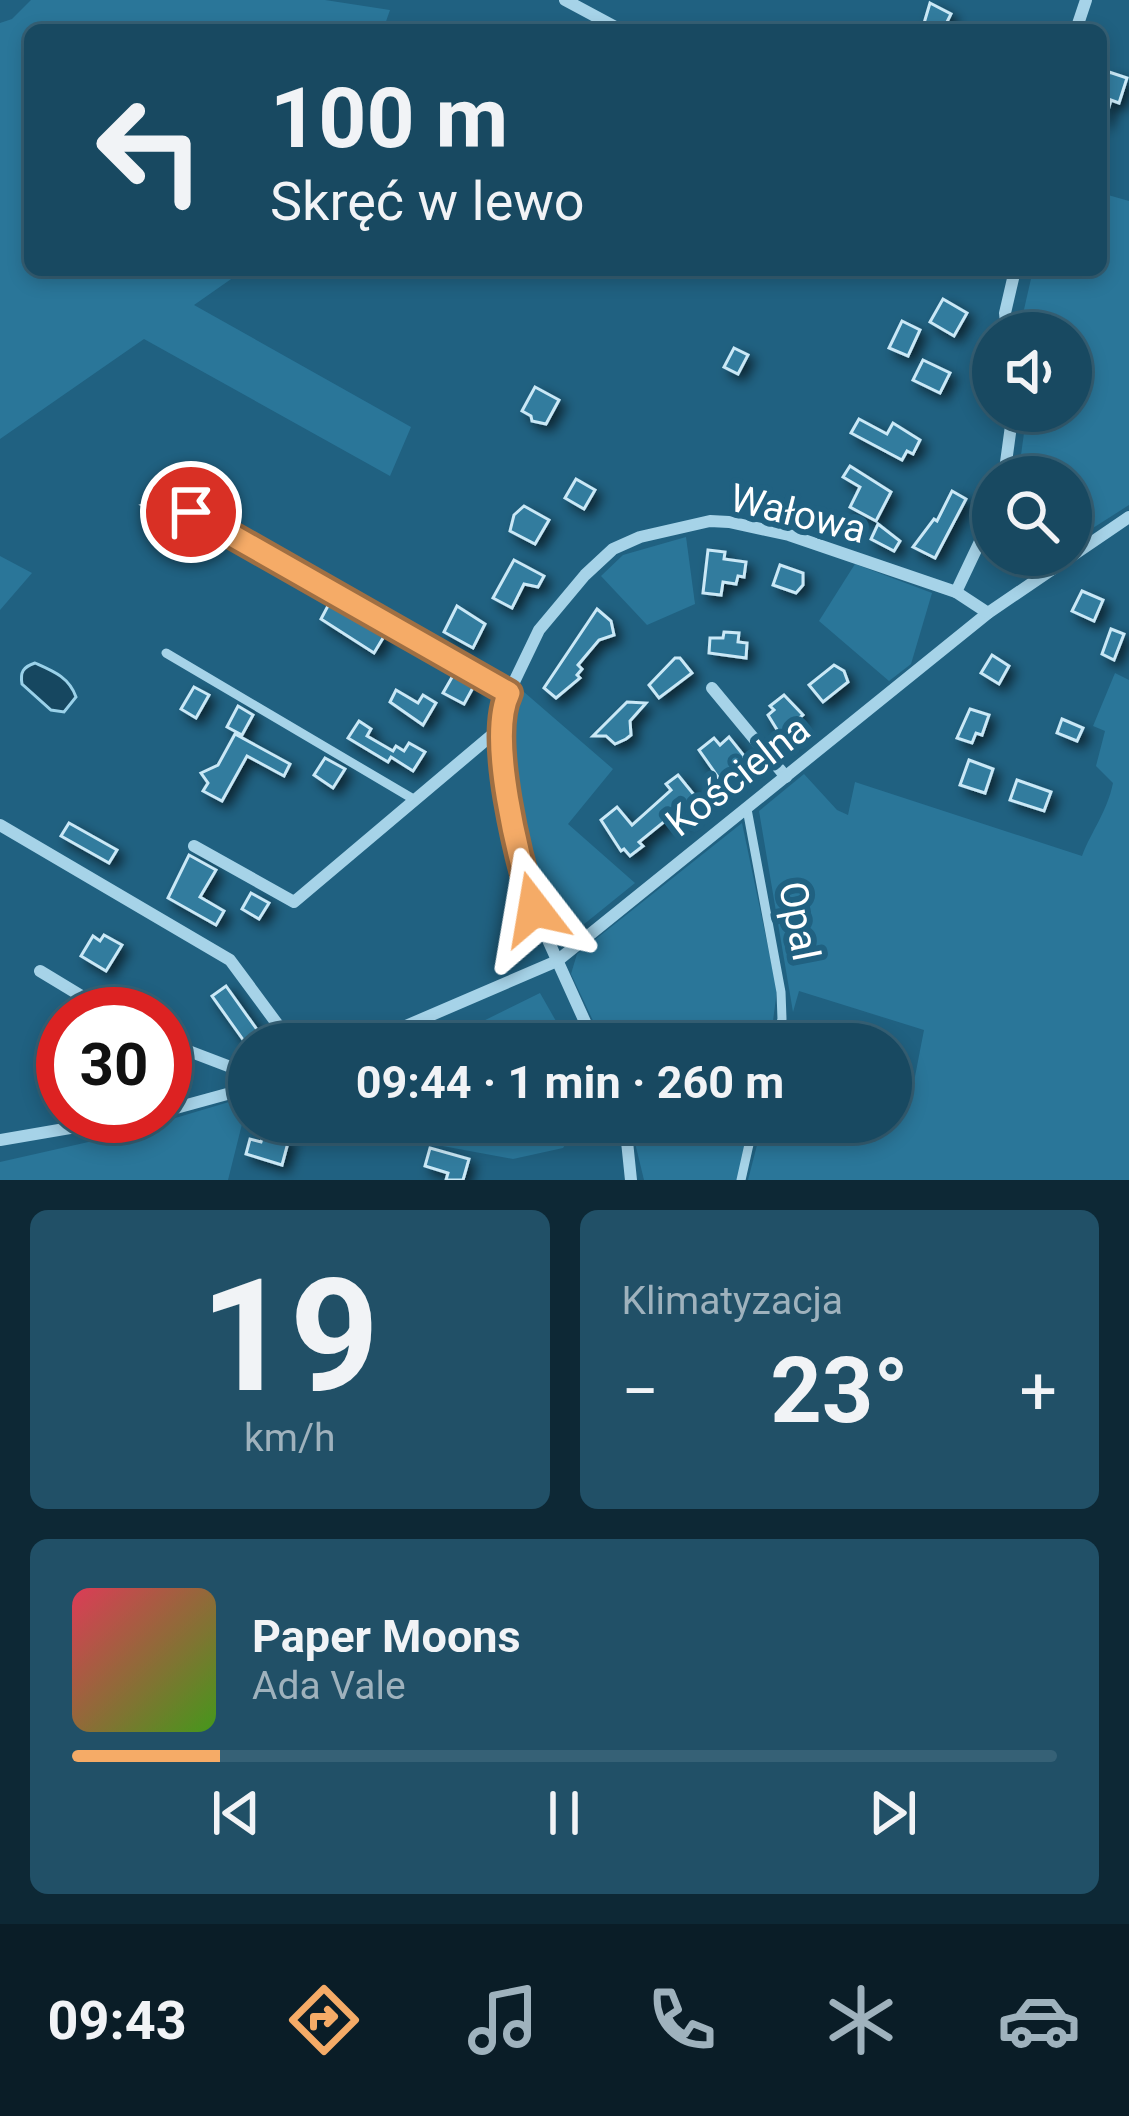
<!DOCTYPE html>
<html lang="pl">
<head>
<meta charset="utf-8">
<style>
	:root { --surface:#184961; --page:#215067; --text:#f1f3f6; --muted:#9fb2bd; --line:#366176; --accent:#f5ab67 }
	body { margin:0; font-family:Roboto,sans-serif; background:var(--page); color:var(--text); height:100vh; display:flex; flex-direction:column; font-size:45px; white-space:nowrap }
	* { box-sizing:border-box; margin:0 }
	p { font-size:39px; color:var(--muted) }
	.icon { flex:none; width:66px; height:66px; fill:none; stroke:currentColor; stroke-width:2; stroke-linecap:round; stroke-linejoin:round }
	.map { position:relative; height:1180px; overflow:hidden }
	.panel { display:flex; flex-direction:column; gap:30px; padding:30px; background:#0d2835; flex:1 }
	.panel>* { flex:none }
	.hud { position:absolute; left:24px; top:24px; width:1083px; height:252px; border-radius:18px; box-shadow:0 6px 18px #0003,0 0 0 3px var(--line); background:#184961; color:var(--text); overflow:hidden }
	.controls { position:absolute; left:972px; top:312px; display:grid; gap:24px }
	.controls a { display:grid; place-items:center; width:120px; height:120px; border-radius:50%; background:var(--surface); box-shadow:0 6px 18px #0003,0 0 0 3px var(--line); font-size:60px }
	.speed { position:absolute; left:36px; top:987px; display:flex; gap:24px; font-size:60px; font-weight:700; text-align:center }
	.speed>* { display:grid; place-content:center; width:156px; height:156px; border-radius:50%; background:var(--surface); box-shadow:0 6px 18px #0003,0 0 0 3px var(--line); line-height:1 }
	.speed .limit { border:18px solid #d22; background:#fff; color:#111 }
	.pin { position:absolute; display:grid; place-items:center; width:102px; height:102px; color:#fff; margin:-51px; border:6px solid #fff; border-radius:50%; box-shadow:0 3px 12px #0007 }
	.me { position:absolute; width:132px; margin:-66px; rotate:346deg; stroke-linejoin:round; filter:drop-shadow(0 0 9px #0008) }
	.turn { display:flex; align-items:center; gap:42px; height:252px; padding:0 48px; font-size:54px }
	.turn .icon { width:156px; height:156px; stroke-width:2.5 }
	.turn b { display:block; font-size:84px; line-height:102px }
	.big { font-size:90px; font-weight:700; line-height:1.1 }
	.panel .card { flex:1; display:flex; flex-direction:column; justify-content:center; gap:18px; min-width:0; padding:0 42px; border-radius:18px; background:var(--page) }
	.panel .dial { align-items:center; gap:0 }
	.dial b { font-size:156px; line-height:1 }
	.song { display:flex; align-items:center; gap:36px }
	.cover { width:144px; height:144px; border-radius:18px; background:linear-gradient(135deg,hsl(350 70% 55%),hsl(100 70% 35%)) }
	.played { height:12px; border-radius:6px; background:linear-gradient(90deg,var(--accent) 15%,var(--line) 15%) }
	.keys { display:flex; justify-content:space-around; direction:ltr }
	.heat { display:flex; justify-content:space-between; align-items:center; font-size:66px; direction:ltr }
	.panel .tiles { flex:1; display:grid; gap:30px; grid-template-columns:1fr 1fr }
	.card:last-child { grid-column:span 2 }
	.trip { position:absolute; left:228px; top:1023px; width:684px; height:120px; border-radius:60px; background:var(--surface); box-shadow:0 6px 18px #0003,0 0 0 3px var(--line); font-weight:700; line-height:120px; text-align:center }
	.tab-bar { display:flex; height:192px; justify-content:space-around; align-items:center; background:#0a1d27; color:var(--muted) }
	.tab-bar .icon { width:84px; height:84px }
	.tab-bar .on { color:var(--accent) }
	.tab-bar b { font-size:54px; color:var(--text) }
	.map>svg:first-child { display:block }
	.green { fill:#2a7699 }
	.water { fill:#164760; stroke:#9ad1e9; stroke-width:3 }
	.building { fill:#307b9e; stroke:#cae8f6; stroke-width:3; filter:url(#shadow) }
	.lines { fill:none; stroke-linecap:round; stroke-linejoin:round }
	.lane { stroke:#a6d3e8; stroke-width:9 }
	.street { stroke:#a6d3e8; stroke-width:12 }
	.route-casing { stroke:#9f6f43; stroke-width:30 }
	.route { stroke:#f5ab67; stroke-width:21 }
	.labels { text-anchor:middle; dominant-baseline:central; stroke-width:12; stroke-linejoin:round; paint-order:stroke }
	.street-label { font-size:39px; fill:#fff; stroke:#206181 }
</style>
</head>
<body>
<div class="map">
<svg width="1129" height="1180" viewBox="0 0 1129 1180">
	<defs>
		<filter id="shadow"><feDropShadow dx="6" dy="6" stdDeviation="6" flood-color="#0009"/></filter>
	</defs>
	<rect width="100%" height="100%" fill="#206181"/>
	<g class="green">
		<polygon points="31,0 325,0 390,10 383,30 30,30 30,270 244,270 194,305 411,427 390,476 144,339 0,439 0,23 12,19"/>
		<polygon points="1101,193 1129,201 1129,505 1071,542 1071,477 1018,477 1027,411 1071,411 1071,333 1023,333 1020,327 1033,270 1101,270"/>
		<polygon points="686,537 695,604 647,625 601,576 623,555"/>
		<polygon points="0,556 32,573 0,610"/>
		<polygon points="855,564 932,593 911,664 889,681 819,621"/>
		<path d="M1115 673 1129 680V1180H748L763 1122H891V1092L911 1097 924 1030 799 991 793 1012 759 811 804 774 837 810 848 815 855 782 1082 856C1092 830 1107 812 1113 783L1096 766 1105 731 1093 726Z"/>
		<path d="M524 692 613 769 568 824 635 883 562 942 555 938C531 870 495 761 524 692Z"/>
		<polygon points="742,823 777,990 770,1044 604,1044 571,974 577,954"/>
		<polygon points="540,993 569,1044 468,1044 465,1030"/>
		<polygon points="249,1096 228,1180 0,1180 0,1162 115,1136"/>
		<polygon points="419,1122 579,1122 563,1148 513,1159 421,1142"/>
		<polygon points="630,1122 753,1122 740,1180 644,1180"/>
	</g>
	<path class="water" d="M35 663C53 671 69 677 76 697L64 712 51 710 22 684C20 672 23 667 35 663Z"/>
	<g class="building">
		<polygon points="930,3 951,14 943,30 922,30"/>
		<polygon points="1109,72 1127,78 1119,103 1111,100 1104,124 1101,86 1105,87"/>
		<polygon points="943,299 967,313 954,336 930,322"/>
		<polygon points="902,321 920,330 908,356 889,348"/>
		<polygon points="734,348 748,355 738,374 724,367"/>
		<polygon points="923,360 950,373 940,393 913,380"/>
		<polygon points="535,387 559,400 546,424 532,421 531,416 522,411"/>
		<polygon points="859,419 887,434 893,423 920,440 913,454 907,451 902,460 851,433"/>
		<polygon points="850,466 891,492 876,521 850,507 860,487 843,477"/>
		<polygon points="576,479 595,490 584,509 565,498"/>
		<polygon points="952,491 966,499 935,558 913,547 934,519 937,521"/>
		<polygon points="158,494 183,506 173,525 164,521 153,524 158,514 142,505 154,501"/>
		<polygon points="524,506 549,520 535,544 510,531 514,515"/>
		<polygon points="878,524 900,541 894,551 871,539"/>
		<polygon points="708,550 725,552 724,559 746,562 744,577 738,576 736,584 723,582 721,595 703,593"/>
		<polygon points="514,560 544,576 538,587 524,584 512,608 493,598"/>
		<polygon points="780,565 803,573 803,585 796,593 773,585"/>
		<polygon points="1082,591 1103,600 1094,621 1072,611"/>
		<polygon points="330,602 386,633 374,653 321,619"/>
		<polygon points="457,606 485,624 473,648 444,632"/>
		<polygon points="597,609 611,621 614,635 599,640 578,665 582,669 577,675 580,678 556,698 544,688"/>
		<polygon points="1111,629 1124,634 1114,660 1102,654"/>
		<polygon points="724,632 739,633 738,642 747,643 746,658 709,653 710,638 723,638"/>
		<polygon points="992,655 1009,666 999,684 981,673"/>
		<polygon points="675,658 680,658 692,673 659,698 649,685"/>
		<polygon points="834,665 844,671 848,682 823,702 809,685"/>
		<polygon points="455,672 475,684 464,704 443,693"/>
		<polygon points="194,687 209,695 196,718 181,709"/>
		<polygon points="396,690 418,703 423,695 436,703 423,725 390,702"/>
		<polygon points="784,695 803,715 789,727 794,733 784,741 768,715 774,710 770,706"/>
		<polygon points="627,702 646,703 630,721 631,735 626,739 615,744 606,736 593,736"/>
		<polygon points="238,706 253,715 242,735 227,727"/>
		<polygon points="970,709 989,715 982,735 976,733 972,743 957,738"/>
		<polygon points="1062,719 1083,728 1077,741 1057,733"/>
		<polygon points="359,721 371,729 367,736 393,751 396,746 404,751 409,743 425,752 413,771 391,757 388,762 348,738"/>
		<polygon points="235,734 290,764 284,776 247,756 222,801 203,791 208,783 201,773 218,765"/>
		<polygon points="729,737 745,757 730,769 735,775 723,784 699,750 714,738 720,745"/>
		<polygon points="325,758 345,769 333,788 314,775"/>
		<polygon points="969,760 993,769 985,793 960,785"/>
		<polygon points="678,775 695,796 685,804 690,811 676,822 671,816 639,842 643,846 630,856 624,849 621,851 601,820 617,807 632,825 671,790 666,784"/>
		<polygon points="1017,780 1051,792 1044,811 1010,800"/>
		<polygon points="69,823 117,850 109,863 61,836"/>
		<polygon points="189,855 216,870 200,897 224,911 216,925 168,898"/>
		<polygon points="251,893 269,903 259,919 242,909"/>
		<polygon points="104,935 122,945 106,971 81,956 93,936 100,941"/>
		<polygon points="226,986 258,1031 244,1041 212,996"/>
		<polygon points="264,1133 289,1139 282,1165 246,1154 250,1139 261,1142"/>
		<polygon points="430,1148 469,1159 463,1180 446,1180 448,1173 425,1166"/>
	</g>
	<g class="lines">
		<g class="lane">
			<polyline points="191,512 509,693"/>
			<polyline points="166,653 415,800"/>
			<polyline points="747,809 781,992 782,1019 775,1044"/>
			<polyline points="741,1180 754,1122"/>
		</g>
		<g class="street">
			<polyline points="565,0 621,30"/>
			<polyline points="1076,30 1086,0"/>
			<polyline points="1007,333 1005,313 1015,270"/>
			<polyline points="1004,477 1013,411"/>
			<polyline points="956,592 993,514"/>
			<polyline points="712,688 786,777"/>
			<polyline points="0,825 230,960 292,1044"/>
			<polyline points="194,846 294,902 499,729"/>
			<polyline points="40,971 111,1014"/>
			<polyline points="165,1042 249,1074"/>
			<polyline points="364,1044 557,961 988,613 1129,517"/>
			<polyline points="595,1044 534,909 517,841 499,729 502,707 539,630 585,575 613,549 640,537 710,521 729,522 789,535 956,592 988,613"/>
			<polyline points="165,1111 249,1088"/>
			<polyline points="625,1122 631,1180"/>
			<polyline points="0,1140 140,1116"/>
		</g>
	</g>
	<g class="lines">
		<g class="route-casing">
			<path id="route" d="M191 512 509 693C487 737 519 860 534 909"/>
		</g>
		<use href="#route" class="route"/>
	</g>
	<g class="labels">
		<g class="street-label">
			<text transform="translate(798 514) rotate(14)">Wałowa</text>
			<text transform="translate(738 776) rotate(-38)">Kościelna</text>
			<text transform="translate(799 921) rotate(79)">Opal</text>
		</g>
	</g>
</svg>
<div class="controls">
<a><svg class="icon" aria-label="sound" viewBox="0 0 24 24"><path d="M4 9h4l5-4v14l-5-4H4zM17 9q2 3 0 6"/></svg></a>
<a><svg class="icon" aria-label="search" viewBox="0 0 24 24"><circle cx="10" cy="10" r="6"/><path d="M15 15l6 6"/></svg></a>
</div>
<div class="speed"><div class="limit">30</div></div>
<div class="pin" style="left:191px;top:512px;background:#d93025"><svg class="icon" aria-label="arrive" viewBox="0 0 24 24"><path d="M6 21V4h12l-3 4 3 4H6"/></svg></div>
<svg class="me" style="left:534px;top:909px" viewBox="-20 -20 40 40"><path d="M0-17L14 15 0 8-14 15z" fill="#f5ab67" stroke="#fff" stroke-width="4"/></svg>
<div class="trip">09:44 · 1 min · 260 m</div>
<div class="hud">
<div class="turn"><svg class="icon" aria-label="left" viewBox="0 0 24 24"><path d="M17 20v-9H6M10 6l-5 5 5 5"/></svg><div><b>100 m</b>Skręć w lewo</div></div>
</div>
</div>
<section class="panel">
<div class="tiles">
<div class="card dial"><b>19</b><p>km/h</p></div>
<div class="card"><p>Klimatyzacja</p>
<div class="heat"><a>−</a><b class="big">23°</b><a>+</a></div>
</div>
<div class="card">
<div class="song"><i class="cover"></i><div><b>Paper Moons</b><p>Ada Vale</p></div></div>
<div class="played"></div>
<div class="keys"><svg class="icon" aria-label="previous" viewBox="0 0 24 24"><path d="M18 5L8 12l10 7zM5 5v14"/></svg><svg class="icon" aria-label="pause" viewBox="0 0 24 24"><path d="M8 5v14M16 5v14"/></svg><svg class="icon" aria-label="next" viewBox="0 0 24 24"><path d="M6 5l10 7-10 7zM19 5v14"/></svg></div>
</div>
</div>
</section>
<nav class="tab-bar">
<b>09:43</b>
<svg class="icon on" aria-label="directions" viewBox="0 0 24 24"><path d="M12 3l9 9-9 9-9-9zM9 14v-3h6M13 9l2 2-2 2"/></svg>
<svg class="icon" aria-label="music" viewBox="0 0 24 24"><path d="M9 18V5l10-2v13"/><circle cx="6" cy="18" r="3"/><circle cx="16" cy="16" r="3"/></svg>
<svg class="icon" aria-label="phone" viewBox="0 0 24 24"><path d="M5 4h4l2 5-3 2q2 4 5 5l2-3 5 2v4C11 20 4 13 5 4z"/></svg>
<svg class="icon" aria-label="climate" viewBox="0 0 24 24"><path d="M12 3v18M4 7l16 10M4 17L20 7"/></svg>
<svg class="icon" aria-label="car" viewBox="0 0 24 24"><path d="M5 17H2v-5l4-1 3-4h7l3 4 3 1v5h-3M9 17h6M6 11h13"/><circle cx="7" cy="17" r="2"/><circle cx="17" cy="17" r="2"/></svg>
</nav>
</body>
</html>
